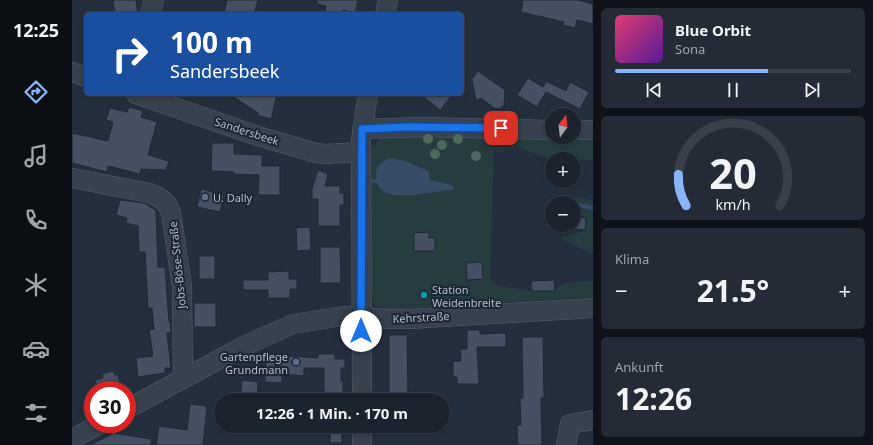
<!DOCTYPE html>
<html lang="de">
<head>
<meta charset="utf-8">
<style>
	:root { --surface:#1b232e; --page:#242b36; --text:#f1f3f6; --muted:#a0a4aa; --line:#39404a; --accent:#8ab4f8 }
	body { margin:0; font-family:"Noto Sans",sans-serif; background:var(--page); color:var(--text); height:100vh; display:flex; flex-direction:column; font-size:15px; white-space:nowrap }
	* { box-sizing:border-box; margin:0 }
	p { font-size:13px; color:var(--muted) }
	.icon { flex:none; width:22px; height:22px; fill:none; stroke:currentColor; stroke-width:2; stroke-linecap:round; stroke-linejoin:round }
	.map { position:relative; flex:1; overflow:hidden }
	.side { display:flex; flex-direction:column; gap:8px; padding:8px; background:#0f1319; width:280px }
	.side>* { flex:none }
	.top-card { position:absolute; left:12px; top:12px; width:380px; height:84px; border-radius:6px; box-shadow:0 2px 6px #0003,0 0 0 1px var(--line); background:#1a4fa0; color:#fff; overflow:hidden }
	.needle { width:26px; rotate:15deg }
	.tools { position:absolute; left:473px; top:108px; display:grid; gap:8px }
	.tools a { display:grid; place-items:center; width:36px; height:36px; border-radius:50%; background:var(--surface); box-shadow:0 2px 6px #0003,0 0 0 1px var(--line); font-size:20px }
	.speed { position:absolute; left:12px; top:381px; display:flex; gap:8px; font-size:20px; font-weight:700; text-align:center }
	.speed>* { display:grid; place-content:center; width:52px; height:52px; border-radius:50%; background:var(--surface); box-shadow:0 2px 6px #0003,0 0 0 1px var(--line); line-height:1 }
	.speed .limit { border:6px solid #d22; background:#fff; color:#111 }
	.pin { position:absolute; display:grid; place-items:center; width:34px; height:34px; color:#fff; margin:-17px; border-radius:8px; box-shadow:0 2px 6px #0006 }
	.me { position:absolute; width:44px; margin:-22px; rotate:0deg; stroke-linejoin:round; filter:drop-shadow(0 0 3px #0008) }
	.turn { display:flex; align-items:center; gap:14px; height:84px; padding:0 20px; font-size:18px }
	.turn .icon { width:52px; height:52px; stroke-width:2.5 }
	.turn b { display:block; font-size:28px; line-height:34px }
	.big { font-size:30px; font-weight:700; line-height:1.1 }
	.side .tile { flex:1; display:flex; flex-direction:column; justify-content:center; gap:6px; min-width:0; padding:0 14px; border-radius:6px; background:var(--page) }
	.side .dial { align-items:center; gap:0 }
	.dial svg { height:104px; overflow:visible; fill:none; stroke:var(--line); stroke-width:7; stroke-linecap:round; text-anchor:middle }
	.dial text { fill:var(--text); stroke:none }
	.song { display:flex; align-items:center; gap:12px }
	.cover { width:48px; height:48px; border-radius:6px; background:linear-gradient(135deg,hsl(340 70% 55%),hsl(270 70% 35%)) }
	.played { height:4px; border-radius:2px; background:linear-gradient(90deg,var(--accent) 65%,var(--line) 65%) }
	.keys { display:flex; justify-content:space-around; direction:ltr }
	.heat { display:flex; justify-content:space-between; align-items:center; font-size:22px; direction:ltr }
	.trip { position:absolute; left:142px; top:393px; width:236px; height:40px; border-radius:20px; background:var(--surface); box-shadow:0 2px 6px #0003,0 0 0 1px var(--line); font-weight:700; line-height:40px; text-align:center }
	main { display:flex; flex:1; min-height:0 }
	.dock { display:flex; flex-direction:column; width:72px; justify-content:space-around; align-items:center; background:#0b0e12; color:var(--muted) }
	.dock .icon { width:28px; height:28px }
	.dock .on { color:var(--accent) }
	.dock b { font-size:18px; color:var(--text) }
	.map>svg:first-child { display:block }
	.green { fill:#263c3f }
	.water { fill:#394c67 }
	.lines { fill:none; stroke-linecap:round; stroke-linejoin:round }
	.stream { stroke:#394c67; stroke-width:4 }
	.building { fill:#455162; stroke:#1f2835 }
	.minor-casing { stroke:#565f6c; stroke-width:20 }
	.minor { stroke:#38414e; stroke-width:19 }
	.tree { fill:#4b6a5d }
	.route-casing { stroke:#114b97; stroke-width:10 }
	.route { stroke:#1a73e8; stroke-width:7 }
	.service-dot { fill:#5c6f8a; stroke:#1d2633; stroke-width:1.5 }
	.culture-dot { fill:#0f9aa8; stroke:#1d2633; stroke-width:1.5 }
	.labels { text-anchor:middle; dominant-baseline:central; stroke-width:4; stroke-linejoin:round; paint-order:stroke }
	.street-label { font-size:11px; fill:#b4bcc9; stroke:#1d2633 }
	.poi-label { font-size:11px; fill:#b4bcc9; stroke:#1d2633; text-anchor:start }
</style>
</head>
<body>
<main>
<nav class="dock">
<b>12:25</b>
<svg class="icon on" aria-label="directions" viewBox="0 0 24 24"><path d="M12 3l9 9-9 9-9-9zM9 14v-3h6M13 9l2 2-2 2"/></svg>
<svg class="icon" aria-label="music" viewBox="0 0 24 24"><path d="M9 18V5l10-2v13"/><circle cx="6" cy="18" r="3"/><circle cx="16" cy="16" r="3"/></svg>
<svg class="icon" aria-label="phone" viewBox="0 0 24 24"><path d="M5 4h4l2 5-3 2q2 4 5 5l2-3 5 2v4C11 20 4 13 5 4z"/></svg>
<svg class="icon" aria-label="climate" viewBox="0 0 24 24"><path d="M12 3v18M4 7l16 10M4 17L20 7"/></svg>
<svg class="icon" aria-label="car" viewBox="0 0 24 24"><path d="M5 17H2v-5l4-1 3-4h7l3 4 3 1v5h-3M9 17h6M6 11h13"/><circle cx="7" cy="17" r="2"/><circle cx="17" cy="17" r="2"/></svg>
<svg class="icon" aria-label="filters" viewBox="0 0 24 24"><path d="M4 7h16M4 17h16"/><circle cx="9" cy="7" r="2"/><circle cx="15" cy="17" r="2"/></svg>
</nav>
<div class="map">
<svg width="521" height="445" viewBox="0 0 521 445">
	<rect width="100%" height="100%" fill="#242f3e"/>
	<g class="green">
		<polygon points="313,135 521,138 521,160 480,160 445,147 429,153 422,151 418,280 427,286 460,291 482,291 492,283 521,281 521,297 317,310 306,307 301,304 298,250 298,148"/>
		<polygon points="504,197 521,200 521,253 518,253 489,238 513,230 514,218 502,213 502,203 496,203"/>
	</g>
	<path class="water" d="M317 158 333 161 357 171V179C365 183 373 182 381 186V190C361 189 303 211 304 174 304 165 310 162 317 158Z"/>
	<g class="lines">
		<g class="stream">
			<polyline points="301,181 311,182"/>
			<polyline points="490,202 496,203"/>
			<polyline points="502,204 521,208"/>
		</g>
	</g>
	<g class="building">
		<polygon points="41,0 64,0 66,14 43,14"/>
		<polygon points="155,0 186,0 182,14 152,14"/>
		<polygon points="245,0 286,0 283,13 271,10 270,14 258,14 258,12 253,11 254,6 245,4"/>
		<polygon points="451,0 506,0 521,4 521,24 505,20 503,28 491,25 492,22 449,12"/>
		<polygon points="406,71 433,90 432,105 430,107 426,109 422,108 409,98 404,101 400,79"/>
		<polygon points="456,78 471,87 474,81 494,91 498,82 517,92 508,109 474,92 465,107 445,95"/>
		<polygon points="157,94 205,94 199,119 185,115 186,113"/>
		<polygon points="348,94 381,94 368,110"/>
		<polygon points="57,107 71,111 69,117 85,122 76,155 97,161 94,170 69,169 68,174 36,166 35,172 0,163 0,133 36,141 41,122 34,120 38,108 55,112"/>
		<polygon points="140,143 162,143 162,154 190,155 190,166 208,166 208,195 186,195 187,175 161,174 161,172 139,171"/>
		<polygon points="246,170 256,174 253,186 268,186 268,193 272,193 272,205 268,205 268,226 246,226 246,199 240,199 240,189"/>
		<polygon points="129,189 152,195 148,212 125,207"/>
		<polygon points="48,200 72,203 84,210 86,267 93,267 97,322 98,321 99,333 95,333 99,368 93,368 93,373 66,377 64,358 81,356 77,330 82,329 80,308 76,308 73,252 67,252 66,226 54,223 55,218 44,215"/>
		<polygon points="502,216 514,218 513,230 502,229"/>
		<polygon points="238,227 239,250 225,251 224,228"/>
		<polygon points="357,232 357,238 363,238 363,251 342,251 342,233"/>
		<polygon points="248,247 268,247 269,283 248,283"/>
		<rect x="127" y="256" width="16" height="23"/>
		<polygon points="410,262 411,279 395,280 394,263"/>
		<polygon points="217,271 217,279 225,279 225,289 218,289 218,298 196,298 196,290 171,290 171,280 196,280 196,272"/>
		<polygon points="482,280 483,291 460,291 459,281"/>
		<rect x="122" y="303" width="22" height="24"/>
		<polygon points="395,330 408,330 408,334 434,333 434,347 405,347 407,384 385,384 385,377 381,377 381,361 389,361 388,349 395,349"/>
		<polygon points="317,335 335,335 336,397 317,397"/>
		<polygon points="450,337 471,337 472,398 469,398 470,445 446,445 445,425 449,425 448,398 451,398"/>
		<polygon points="246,354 263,354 263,359 273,359 273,368 269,368 269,381 271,381 271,396 252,395 252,368 232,368 232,376 210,374 210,383 193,382 194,361 216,362 217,356 246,358"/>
		<polygon points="41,371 43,375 46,375 49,388 40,390 26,390 23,380 31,378 30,374"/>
		<polygon points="170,380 186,382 185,400 168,400"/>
		<polygon points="118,404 135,406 131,445 84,445 87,426 115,430"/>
		<rect x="258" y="431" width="12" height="12"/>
		<polygon points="42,433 79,439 79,445 18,445"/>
	</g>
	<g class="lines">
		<g class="minor-casing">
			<g id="minor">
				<polyline points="78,14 82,0"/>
				<polyline points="313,14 316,0"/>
				<polyline points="0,72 14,77"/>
				<polyline points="64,94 186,136 244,153 254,154 289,152"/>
				<polyline points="290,129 351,127 480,130"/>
				<polyline points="502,130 521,130"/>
				<path d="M0 178 77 193C88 197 95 201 99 213L110 287 111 379"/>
				<polyline points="290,400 289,140 296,94"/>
				<polyline points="55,409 172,346 221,324 271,316 316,319 338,319 521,308"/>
				<polyline points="290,426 290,445"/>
				<polyline points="0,439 28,424"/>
				<polyline points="494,445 498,424 521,420"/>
			</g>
		</g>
		<use href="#minor" class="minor"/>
	</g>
	<g class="tree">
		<circle cx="356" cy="139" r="5"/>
		<circle cx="386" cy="139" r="5"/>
		<circle cx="370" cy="145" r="5"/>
		<circle cx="363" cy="154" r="5"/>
		<circle cx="404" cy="156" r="5"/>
	</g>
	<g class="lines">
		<g class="route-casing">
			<polyline id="route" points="289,331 290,129 336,127 429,128"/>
		</g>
		<use href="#route" class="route"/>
	</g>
	<g class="service-dot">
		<circle cx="133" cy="197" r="4"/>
		<circle cx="224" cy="362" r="4"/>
	</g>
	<circle class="culture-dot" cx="352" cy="295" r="4"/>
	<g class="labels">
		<g class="street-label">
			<text transform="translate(175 131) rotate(18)">Sandersbeek</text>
			<text transform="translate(105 265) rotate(-96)">Jobs-Böse-Straße</text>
			<text transform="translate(349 317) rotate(-3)">Kehrstraße</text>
		</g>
		<g class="poi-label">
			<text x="141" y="197">U. Dally</text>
			<text x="360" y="289">Station<tspan x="360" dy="13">Weidenbreite</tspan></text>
			<text x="216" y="356" text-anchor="end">Gartenpflege<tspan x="216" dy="13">Grundmann</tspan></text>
		</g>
	</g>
</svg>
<div class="tools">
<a><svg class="needle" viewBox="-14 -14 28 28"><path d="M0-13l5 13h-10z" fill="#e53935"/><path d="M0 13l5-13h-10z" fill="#a0a4aa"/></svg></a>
<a>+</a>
<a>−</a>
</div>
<div class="speed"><div class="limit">30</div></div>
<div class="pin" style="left:429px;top:128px;background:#d93025"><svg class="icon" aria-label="arrive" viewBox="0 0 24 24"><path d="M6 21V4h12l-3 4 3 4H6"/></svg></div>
<svg class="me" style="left:289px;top:331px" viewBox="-20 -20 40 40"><circle r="19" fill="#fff"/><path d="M0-13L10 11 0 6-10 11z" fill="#1a73e8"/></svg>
<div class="trip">12:26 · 1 Min. · 170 m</div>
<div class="top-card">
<div class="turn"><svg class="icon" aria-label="right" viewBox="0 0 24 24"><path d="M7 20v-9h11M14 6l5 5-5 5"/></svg><div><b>100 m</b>Sandersbeek</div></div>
</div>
</div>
<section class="side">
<div class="tile">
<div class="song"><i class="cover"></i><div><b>Blue Orbit</b><p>Sona</p></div></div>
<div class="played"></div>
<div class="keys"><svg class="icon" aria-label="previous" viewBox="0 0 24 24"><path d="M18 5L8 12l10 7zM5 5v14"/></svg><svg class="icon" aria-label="pause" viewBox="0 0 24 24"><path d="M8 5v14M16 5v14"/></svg><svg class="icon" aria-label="next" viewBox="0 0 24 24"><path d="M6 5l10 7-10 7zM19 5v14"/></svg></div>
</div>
<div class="tile dial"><svg viewBox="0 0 100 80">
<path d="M14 69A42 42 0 1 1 86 69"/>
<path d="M14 69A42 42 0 0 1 8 45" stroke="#8ab4f8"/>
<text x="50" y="56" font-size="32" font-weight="700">20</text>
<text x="50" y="72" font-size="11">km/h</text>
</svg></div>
<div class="tile"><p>Klima</p>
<div class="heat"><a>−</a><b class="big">21.5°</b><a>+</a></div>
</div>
<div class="tile"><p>Ankunft</p><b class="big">12:26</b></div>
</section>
</main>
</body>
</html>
